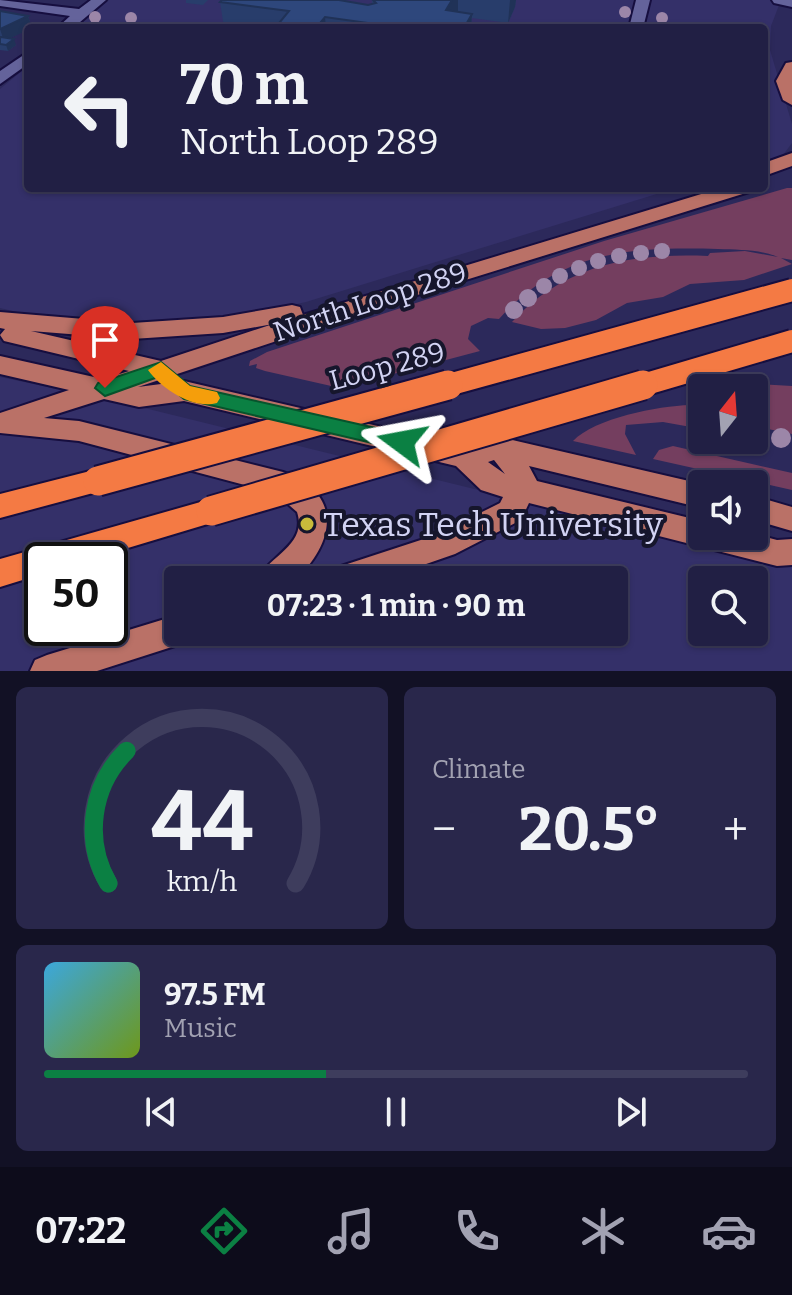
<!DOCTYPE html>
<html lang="en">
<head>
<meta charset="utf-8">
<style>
	:root { --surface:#211f44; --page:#29274b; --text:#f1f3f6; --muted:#a2a2b2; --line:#3e3d5d; --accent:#0b8043 }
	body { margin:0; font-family:Bitter,serif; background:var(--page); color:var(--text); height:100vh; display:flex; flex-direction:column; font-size:30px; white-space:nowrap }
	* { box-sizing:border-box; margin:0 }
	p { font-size:26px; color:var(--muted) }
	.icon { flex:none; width:44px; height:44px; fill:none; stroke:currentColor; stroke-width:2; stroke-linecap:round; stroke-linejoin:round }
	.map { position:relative; height:671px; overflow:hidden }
	.panel { display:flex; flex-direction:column; gap:16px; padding:16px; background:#121125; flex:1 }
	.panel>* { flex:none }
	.guide { position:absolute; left:24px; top:24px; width:744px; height:168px; border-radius:8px; box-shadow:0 2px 6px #0004,0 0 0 2px var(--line); background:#211f44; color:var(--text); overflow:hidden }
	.needle { width:52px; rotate:17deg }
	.tools { position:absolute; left:688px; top:374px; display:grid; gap:16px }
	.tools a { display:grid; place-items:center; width:80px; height:80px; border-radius:8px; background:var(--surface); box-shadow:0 2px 6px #0004,0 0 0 2px var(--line); font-size:40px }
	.speed { position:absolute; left:24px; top:542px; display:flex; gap:16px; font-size:40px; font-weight:700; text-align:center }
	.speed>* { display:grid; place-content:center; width:104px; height:104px; border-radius:50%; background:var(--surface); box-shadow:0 2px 6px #0004,0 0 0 2px var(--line); line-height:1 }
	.speed .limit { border:4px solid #111; border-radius:12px; background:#fff; color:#111 }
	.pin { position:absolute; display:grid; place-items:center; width:68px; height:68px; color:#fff; margin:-82px -34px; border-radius:50% 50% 50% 0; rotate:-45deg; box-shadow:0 0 8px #0007 }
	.pin .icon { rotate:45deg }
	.me { position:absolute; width:88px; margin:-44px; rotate:283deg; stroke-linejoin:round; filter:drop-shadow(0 0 6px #0008) }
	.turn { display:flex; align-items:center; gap:28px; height:168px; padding:0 24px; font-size:36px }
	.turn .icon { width:104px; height:104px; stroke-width:2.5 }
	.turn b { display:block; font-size:56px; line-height:68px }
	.big { font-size:60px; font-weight:700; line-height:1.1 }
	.panel .card { flex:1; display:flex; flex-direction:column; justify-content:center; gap:12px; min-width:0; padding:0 28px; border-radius:12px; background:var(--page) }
	.panel .dial { align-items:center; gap:0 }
	.dial svg { height:208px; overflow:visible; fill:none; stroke:var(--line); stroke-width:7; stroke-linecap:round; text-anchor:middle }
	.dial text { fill:var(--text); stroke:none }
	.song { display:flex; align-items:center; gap:24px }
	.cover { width:96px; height:96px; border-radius:12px; background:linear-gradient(135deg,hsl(200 70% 55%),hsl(80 70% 35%)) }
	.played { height:8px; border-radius:4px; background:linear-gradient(90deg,var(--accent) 40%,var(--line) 40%) }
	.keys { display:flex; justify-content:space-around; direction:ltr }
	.heat { display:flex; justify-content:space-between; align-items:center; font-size:44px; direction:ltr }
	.panel .tiles { flex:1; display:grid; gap:16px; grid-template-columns:1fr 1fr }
	.card:last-child { grid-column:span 2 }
	.trip { position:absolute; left:164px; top:566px; width:464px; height:80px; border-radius:8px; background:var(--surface); box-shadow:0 2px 6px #0004,0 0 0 2px var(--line); font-weight:700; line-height:80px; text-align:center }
	.menu { display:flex; height:128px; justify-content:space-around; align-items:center; background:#0d0c1b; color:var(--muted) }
	.menu .icon { width:56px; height:56px }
	.menu .current { color:var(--accent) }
	.menu b { font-size:36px; color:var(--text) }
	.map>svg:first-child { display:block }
	.built { fill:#343069; fill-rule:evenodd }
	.green { fill:#743e5f }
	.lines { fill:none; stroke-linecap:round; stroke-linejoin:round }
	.minor-casing { stroke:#160e3f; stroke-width:4 }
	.major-casing { stroke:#160e3f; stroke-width:4 }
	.highway-casing { stroke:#160e3f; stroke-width:4 }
	.minor { fill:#64639b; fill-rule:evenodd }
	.major { fill:#ba7167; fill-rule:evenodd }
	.highway { fill:#f47a44; fill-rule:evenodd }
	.highway-bridge-far1-casing { stroke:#160e3f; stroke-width:26; stroke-linecap:butt }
	.highway-bridge-casing { stroke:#160e3f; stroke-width:33; stroke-linecap:butt }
	.highway-bridge-far1 { stroke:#f47a44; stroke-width:22 }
	.highway-bridge { stroke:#f47a44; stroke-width:29 }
	.tree { fill:#9c86a8 }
	.wall { fill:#283d6b }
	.shaded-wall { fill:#203257 }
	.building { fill:#2e477c; stroke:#203257; stroke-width:2 }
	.route { fill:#0b8043; stroke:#07532c; stroke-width:2 }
	.slow { fill:#f59e0b }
	.poi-dot { fill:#c8bb3b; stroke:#16162c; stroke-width:3 }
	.labels { text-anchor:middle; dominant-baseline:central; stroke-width:8; stroke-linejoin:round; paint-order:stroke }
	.street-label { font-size:28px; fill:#d2d3f3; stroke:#16162c }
	.near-poi-label { font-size:34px; fill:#d2d3f3; stroke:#16162c; text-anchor:start }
</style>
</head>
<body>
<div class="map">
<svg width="792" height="671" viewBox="0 0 792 671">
	<rect width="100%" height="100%" fill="#2c295b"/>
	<g class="built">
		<polygon points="109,0 781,0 771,26 770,50 792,124 792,143 783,155 764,165 764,28 74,28"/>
		<polygon points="28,66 28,188 676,188 306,302 235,317 144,325 30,315 0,308 0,89"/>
		<path d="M0 377 116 401 792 567V671H0ZM42 560H110V628H42ZM178 580H614V632H178ZM702 580H754V632H702Z"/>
	</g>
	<g class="green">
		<path d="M787 188H792V260L781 258 792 264 744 280 690 284 663 297 627 303 596 320 565 328 541 329 512 322C565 264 633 253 708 256L710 253 745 251 778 257C758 249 739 250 718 249 631 247 561 250 499 319L488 318 471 326 468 339 480 351 340 388 265 371 256 368 257 364 249 366 250 361 267 352 604 241Z"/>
		<polygon points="743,383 792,386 792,434 754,426 754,388 726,388"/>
		<path d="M690 405 702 413V429L663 422 626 425 625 434 636 455 573 441C595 418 658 406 690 405Z"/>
		<polygon points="673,446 792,473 792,490 653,459 659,450"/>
	</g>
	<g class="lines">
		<g class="minor-casing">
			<g id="minor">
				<polygon points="0,0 79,9 91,0 106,0 73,28 57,28 70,16 0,6"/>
				<polygon points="636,0 650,0 643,28 629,28"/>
				<polygon points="772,0 792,0 792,7 774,3"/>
				<polygon points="28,52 28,64 0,84 0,71"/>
			</g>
		</g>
		<g class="major-casing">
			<g id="major">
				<polygon points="792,62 792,105 783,100 776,81 786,63"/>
				<polygon points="792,153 792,166 764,176 764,163"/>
				<path d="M721 188H752L749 192 385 305 138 387 184 381 464 446 499 437 702 484V508L529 466 537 481 702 521V536L754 534 777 540 792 539V565L777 566 529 503 521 520 455 554 380 580H325L329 570 436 535 500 503 503 497 481 490 456 466 184 401 139 407 104 399 44 418 79 421 283 472C344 493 335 543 295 580H257C268 556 308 545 297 512L275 493 79 441 0 433V413L69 390 0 374V356L103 379 129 371 4 341 0 335 5 329 0 328V312L132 323 223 317 292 305 300 307 303 315ZM273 324 161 361 31 331 132 339 223 333ZM494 460 505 474 488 462Z"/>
				<polygon points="754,496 792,507 792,531 754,520"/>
				<polygon points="178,615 178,632 193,632 189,641 178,645 97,671 30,671 35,660 47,655"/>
			</g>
		</g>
		<g class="highway-casing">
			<g id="highway">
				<polygon points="98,469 108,473 112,481 108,489 0,518 0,494"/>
				<polygon points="211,499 221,502 225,511 221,520 88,560 42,560 42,574 0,587 0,559"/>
			</g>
		</g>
		<use href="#minor" class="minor"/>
		<use href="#major" class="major"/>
		<use href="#highway" class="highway"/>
		<g class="highway-bridge-far1-casing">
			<g id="highway-bridge-far1">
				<polyline points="441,387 792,290"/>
				<polyline points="636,387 792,341"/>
			</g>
		</g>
		<g class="highway-bridge-casing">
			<g id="highway-bridge">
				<polyline points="98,481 448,385"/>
				<polyline points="211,511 643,385"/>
			</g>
		</g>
		<use href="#highway-bridge-far1" class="highway-bridge-far1"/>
		<use href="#highway-bridge" class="highway-bridge"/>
	</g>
	<g class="tree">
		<circle cx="625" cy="12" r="6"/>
		<circle cx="95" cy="17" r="6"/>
		<circle cx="131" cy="18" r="6"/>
		<circle cx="662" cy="18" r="6"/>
		<circle cx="662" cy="251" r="8"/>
		<circle cx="641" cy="253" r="8"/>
		<circle cx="619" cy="256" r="8"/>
		<circle cx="598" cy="261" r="8"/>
		<circle cx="579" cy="268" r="8"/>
		<circle cx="560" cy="276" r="8"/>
		<circle cx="544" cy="286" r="8"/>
		<circle cx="528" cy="298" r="9"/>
		<circle cx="514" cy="310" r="9"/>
		<circle cx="781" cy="438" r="10"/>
	</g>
	<g class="wall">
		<polygon points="186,0 208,0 203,5 186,3"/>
		<polygon points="372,0 516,0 515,7 508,23 472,18 471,28 224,28 220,2 354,3 368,5 372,4"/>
		<polygon points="0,11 28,16 32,28 10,38 16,45 8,51 0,50"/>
	</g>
	<g class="shaded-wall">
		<polygon points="452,0 458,0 458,16 446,10"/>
		<polygon points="510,0 516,0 515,7 508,23"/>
		<polygon points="472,14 471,28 464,28"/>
		<polygon points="28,16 32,28 28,28 28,30 4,41 0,29"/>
		<polygon points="325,17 326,28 316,28"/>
		<polygon points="14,39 16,45 8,51 6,45"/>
	</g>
	<g class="building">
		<polygon points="222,0 339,0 368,5 376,3 373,0 452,0 446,10 472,14 464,28 379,28 382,25 325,17 316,28 275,28 289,11 220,2"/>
		<polygon points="0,11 28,16 0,29"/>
		<polygon points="0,37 1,37 14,39 6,45 0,44"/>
	</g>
	<polygon class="route" points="161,362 190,386 402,434 412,442 402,450 184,399 158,377 105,396 95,388 98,383"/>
	<path class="slow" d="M161 362 190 386 217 392 220 398 217 403C193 410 161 388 148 370Z"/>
	<circle class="poi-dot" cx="307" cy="524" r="8"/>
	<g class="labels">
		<g class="street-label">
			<text transform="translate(370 302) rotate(-18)">North Loop 289</text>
			<text transform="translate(387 366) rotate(-15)">Loop 289</text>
		</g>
		<g class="near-poi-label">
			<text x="323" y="524">Texas Tech University</text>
		</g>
	</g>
</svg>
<div class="tools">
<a><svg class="needle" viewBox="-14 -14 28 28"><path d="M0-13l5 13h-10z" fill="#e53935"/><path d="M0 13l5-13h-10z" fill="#a2a2b2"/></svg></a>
<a><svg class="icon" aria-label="sound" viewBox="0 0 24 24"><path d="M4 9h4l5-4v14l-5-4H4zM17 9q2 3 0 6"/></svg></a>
<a><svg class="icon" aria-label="search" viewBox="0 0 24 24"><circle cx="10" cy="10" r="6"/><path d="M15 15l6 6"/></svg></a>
</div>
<div class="speed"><div class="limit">50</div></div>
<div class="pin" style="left:105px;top:388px;background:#d93025"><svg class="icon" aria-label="arrive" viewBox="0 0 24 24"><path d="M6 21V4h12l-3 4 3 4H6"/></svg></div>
<svg class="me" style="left:402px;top:442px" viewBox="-20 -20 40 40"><path d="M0-17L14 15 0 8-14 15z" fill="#0b8043" stroke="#fff" stroke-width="4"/></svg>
<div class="trip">07:23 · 1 min · 90 m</div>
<div class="guide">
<div class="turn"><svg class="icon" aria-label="left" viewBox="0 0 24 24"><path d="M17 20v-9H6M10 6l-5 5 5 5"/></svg><div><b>70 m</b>North Loop 289</div></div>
</div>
</div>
<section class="panel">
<div class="tiles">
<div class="card dial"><svg viewBox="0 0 100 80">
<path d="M14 69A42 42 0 1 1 86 69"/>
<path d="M14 69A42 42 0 0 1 21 18" stroke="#0b8043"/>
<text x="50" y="56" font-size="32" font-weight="700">44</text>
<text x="50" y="72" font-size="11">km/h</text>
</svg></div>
<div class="card"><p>Climate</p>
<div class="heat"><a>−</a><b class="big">20.5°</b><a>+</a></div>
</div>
<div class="card">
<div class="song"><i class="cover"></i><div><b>97.5 FM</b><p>Music</p></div></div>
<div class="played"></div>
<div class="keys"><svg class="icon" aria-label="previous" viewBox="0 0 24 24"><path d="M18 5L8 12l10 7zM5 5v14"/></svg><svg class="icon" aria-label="pause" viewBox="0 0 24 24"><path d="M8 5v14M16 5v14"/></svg><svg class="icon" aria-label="next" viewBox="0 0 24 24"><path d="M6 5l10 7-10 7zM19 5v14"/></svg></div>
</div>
</div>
</section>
<nav class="menu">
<b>07:22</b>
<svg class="icon current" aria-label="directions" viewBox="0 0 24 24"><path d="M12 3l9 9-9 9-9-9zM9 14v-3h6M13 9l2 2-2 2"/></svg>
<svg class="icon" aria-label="music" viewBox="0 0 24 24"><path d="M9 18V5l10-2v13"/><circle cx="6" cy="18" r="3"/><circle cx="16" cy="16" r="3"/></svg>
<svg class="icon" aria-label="phone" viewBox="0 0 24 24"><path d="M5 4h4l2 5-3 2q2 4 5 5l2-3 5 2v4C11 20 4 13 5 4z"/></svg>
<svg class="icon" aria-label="climate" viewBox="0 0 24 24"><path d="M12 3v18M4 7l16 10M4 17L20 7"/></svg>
<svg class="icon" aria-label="car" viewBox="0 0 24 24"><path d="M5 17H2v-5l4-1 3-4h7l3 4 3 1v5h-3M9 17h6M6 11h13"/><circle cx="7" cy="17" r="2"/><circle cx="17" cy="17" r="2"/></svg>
</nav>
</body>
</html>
